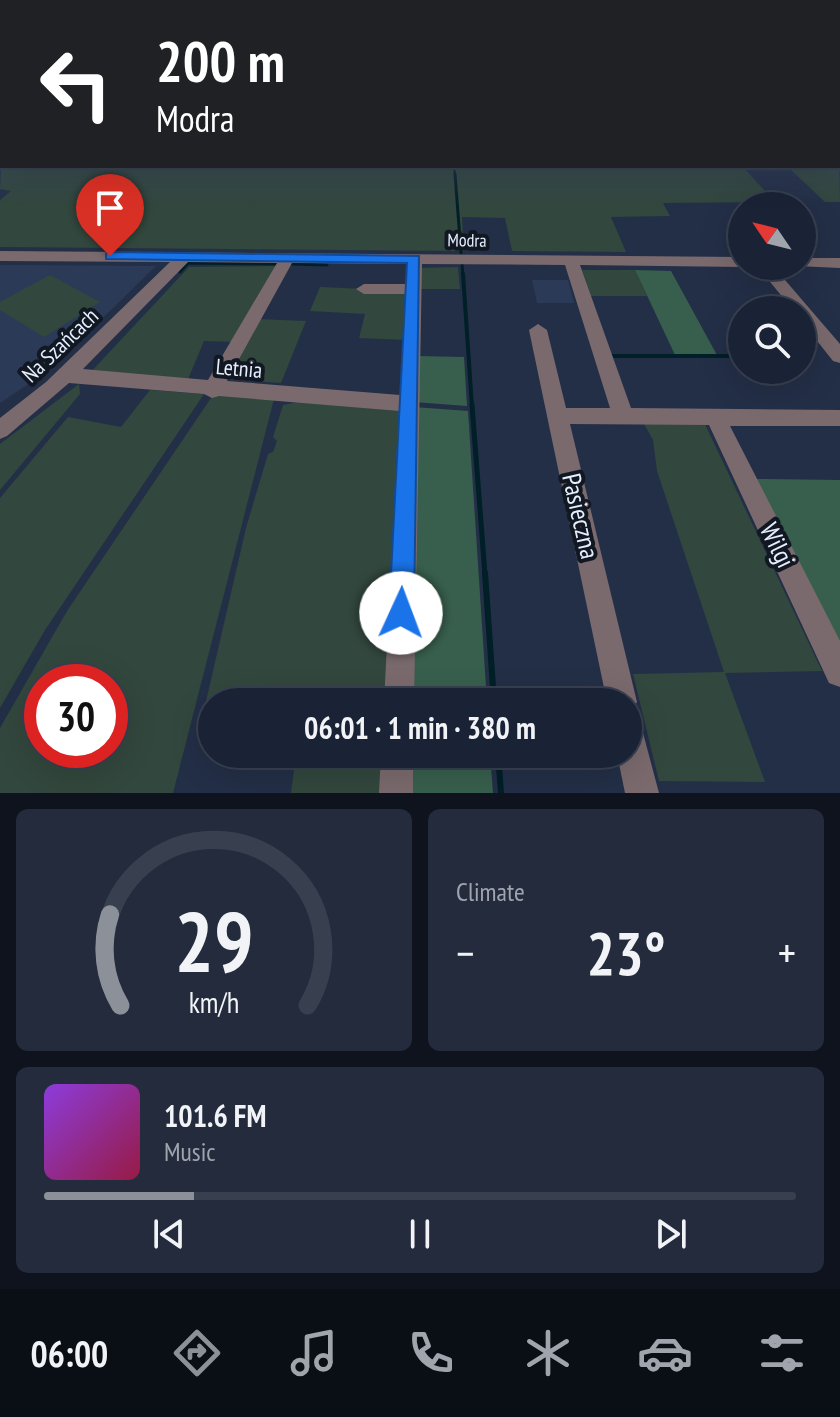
<!DOCTYPE html>
<html lang="en">
<head>
<meta charset="utf-8">
<style>
	:root { --surface:#1a2335; --page:#232b3d; --text:#f1f3f6; --muted:#9fa4ad; --line:#384050; --accent:#8c9099 }
	body { margin:0; font-family:"PT Sans Narrow",sans-serif; background:var(--page); color:var(--text); height:100vh; display:flex; flex-direction:column; font-size:30px; white-space:nowrap }
	* { box-sizing:border-box; margin:0 }
	p { font-size:26px; color:var(--muted) }
	.icon { flex:none; width:44px; height:44px; fill:none; stroke:currentColor; stroke-width:2; stroke-linecap:round; stroke-linejoin:round }
	.map { position:relative; height:793px; overflow:hidden }
	.drawer { display:flex; flex-direction:column; gap:16px; padding:16px; background:#0e131d; flex:1 }
	.drawer>* { flex:none }
	.hud { position:absolute; left:0px; top:0px; width:840px; height:168px; box-shadow:0 8px 32px #0002,0 0 0 2px var(--line); background:#202124; color:#fff; overflow:hidden }
	.needle { width:52px; rotate:305deg }
	.buttons { position:absolute; left:728px; top:192px; display:grid; gap:16px }
	.buttons a { display:grid; place-items:center; width:88px; height:88px; border-radius:50%; background:var(--surface); box-shadow:0 8px 32px #0002,0 0 0 2px var(--line); font-size:40px }
	.speed { position:absolute; left:24px; top:664px; display:flex; gap:16px; font-size:40px; font-weight:700; text-align:center }
	.speed>* { display:grid; place-content:center; width:104px; height:104px; border-radius:50%; background:var(--surface); box-shadow:0 8px 32px #0002,0 0 0 2px var(--line); line-height:1 }
	.speed .limit { border:12px solid #d22; background:#fff; color:#111 }
	.pin { position:absolute; display:grid; place-items:center; width:68px; height:68px; color:#fff; margin:-82px -34px; border-radius:50% 50% 50% 0; rotate:-45deg; box-shadow:0 0 8px #0007 }
	.pin .icon { rotate:45deg }
	.me { position:absolute; width:88px; margin:-44px; rotate:2deg; stroke-linejoin:round; filter:drop-shadow(0 0 6px #0008) }
	.turn { display:flex; align-items:center; gap:28px; height:168px; padding:0 24px; font-size:36px }
	.turn .icon { width:104px; height:104px; stroke-width:2.5 }
	.turn b { display:block; font-size:56px; line-height:68px }
	.big { font-size:60px; font-weight:800; line-height:1.1 }
	.drawer .tile { flex:1; display:flex; flex-direction:column; justify-content:center; gap:12px; min-width:0; padding:0 28px; border-radius:12px; background:var(--page) }
	.drawer .dial { align-items:center; gap:0 }
	.dial svg { height:208px; overflow:visible; fill:none; stroke:var(--line); stroke-width:7; stroke-linecap:round; text-anchor:middle }
	.dial text { fill:var(--text); stroke:none }
	.song { display:flex; align-items:center; gap:24px }
	.cover { width:96px; height:96px; border-radius:12px; background:linear-gradient(135deg,hsl(270 70% 55%),hsl(340 70% 35%)) }
	.played { height:8px; border-radius:4px; background:linear-gradient(90deg,var(--accent) 20%,var(--line) 20%) }
	.keys { display:flex; justify-content:space-around; direction:ltr }
	.heat { display:flex; justify-content:space-between; align-items:center; font-size:44px; direction:ltr }
	.drawer .tiles { flex:1; display:grid; gap:16px; grid-template-columns:1fr 1fr }
	.tile:last-child { grid-column:span 2 }
	.trip { position:absolute; left:198px; top:688px; width:444px; height:80px; border-radius:40px; background:var(--surface); box-shadow:0 8px 32px #0002,0 0 0 2px var(--line); font-weight:800; line-height:80px; text-align:center }
	.tab-bar { display:flex; height:128px; justify-content:space-around; align-items:center; background:#0a0e15; color:var(--muted) }
	.tab-bar .icon { width:56px; height:56px }
	.tab-bar .on { color:var(--accent) }
	.tab-bar b { font-size:36px; color:var(--text) }
	.map>svg:first-child { display:block }
	.built { fill:#2b3b57 }
	.green { fill:#32473d; fill-rule:evenodd }
	.forest { fill:#385f4d }
	.lines { fill:none; stroke-linecap:round; stroke-linejoin:round }
	.stream-far4 { stroke:#001f27; stroke-width:2 }
	.stream-far3 { stroke:#001f27; stroke-width:3 }
	.stream-far2 { stroke:#001f27; stroke-width:4 }
	.stream-far1 { stroke:#001f27; stroke-width:5 }
	.stream { stroke:#001f27; stroke-width:6 }
	.minor { fill:#7a6a6e; fill-rule:evenodd }
	.route { fill:#1a73e8; stroke:#114b97; stroke-width:2 }
	.labels { text-anchor:middle; dominant-baseline:central; stroke-width:8; stroke-linejoin:round; paint-order:stroke }
	.far-street-label { font-size:18px; fill:#e6efff; stroke:#121822 }
	.street-label { font-size:22px; fill:#e6efff; stroke:#121822 }
	.near-street-label { font-size:26px; fill:#e6efff; stroke:#121822 }
</style>
</head>
<body>
<div class="map">
<svg width="840" height="793" viewBox="0 0 840 793">
	<rect width="100%" height="100%" fill="#232f47"/>
	<g class="built">
		<polygon points="0,265 156,266 49,370 0,403"/>
		<polygon points="532,280 568,280 574,303 537,303"/>
	</g>
	<g class="green">
		<polygon points="838,97 840,202 825,202 787,166 838,166"/>
		<polygon points="2,149 2,166 742,166 775,202 663,203 670,216 611,217 626,252 512,251 505,218 462,217 464,251 0,247 0,200 11,191 0,189"/>
		<polygon points="279,266 236,342 204,341 186,384 88,375 189,267"/>
		<polygon points="458,267 460,289 420,289 418,268"/>
		<polygon points="582,270 635,270 647,296 591,296"/>
		<polygon points="50,275 100,302 44,337 0,310 0,302"/>
		<polygon points="320,287 411,291 408,340 359,338 365,314 310,311"/>
		<polygon points="257,319 306,321 281,383 224,379"/>
		<polygon points="79,384 80,394 0,490 0,444"/>
		<polygon points="150,390 204,394 45,630 0,708 0,498 68,417 121,427"/>
		<path d="M213 395 274 399 173 793H0V728L67 611ZM42 682H110V750H42Z"/>
		<polygon points="298,402 398,411 403,415 390,702 212,702 212,722 201,723 246,528 268,454 273,452 277,441 273,437 283,405"/>
		<polygon points="643,422 704,422 822,671 725,673 765,782 659,781 633,674 724,672 657,471 653,440"/>
		<polygon points="296,754 387,754 385,793 291,793"/>
	</g>
	<g class="forest">
		<polygon points="635,270 671,271 718,357 676,357"/>
		<polygon points="415,356 464,357 467,406 414,402"/>
		<polygon points="414,407 468,411 487,702 406,702"/>
		<polygon points="756,479 840,480 840,656"/>
		<polygon points="404,754 490,754 493,793 403,793"/>
	</g>
	<g class="lines">
		<polyline class="stream-far4" points="454,166 455,176"/>
		<g class="stream-far3">
			<polyline points="455,174 461,253"/>
			<polyline points="292,264 327,265"/>
			<polyline points="462,264 463,276"/>
			<polyline points="180,272 188,263 277,264"/>
		</g>
		<g class="stream-far2">
			<polyline points="463,274 472,407"/>
			<polyline points="610,356 742,356"/>
		</g>
		<polyline class="stream-far1" points="472,405 485,575"/>
		<g class="stream">
			<polyline points="485,573 494,702"/>
			<polyline points="498,754 501,793"/>
		</g>
		<g class="minor">
			<path d="M0 251 742 257V267L580 265 631 408 840 410V426H730L840 641V687L829 683 709 425 570 424 637 702 630 714 639 718 659 793H625L617 754H628V702H607L529 330 538 324 547 330 566 408H610L565 265 422 264 414 702H384L399 411 219 396 212 398 204 394 69 383 7 436 0 439V418L46 382 170 262 0 261ZM188 262 277 263 208 380 83 369ZM292 263 407 264 406 284H364L356 289 364 294H406L400 395 227 381Z"/>
			<polygon points="802,258 840,258 840,268 797,266 802,266"/>
			<polygon points="757,266 773,266 840,344 840,363 833,361 802,322 802,310 793,310"/>
			<polygon points="381,754 413,754 413,793 379,793"/>
		</g>
	</g>
	<linearGradient id="sky" x2="0" y2="1"><stop stop-color="#131a27"/><stop offset="0.47" stop-color="#3f4d69"/><stop offset="1" stop-color="#3f4d69" stop-opacity="0"/></linearGradient>
	<rect width="840" height="208" fill="url(#sky)"/>
	<polygon class="route" points="110,252 419,256 414,613 410,622 401,625 392,622 389,613 407,263 106,259 106,253"/>
	<g class="labels">
		<g class="far-street-label">
			<text transform="translate(467 240) rotate(1)">Modra</text>
		</g>
		<g class="street-label">
			<text transform="translate(60 345) rotate(-44)">Na Szańcach</text>
			<text transform="translate(239 368) rotate(5)">Letnia</text>
		</g>
		<g class="near-street-label">
			<text transform="translate(581 516) rotate(77)">Pasieczna</text>
			<text transform="translate(778 545) rotate(64)">Wilgi</text>
		</g>
	</g>
</svg>
<div class="buttons">
<a><svg class="needle" viewBox="-14 -14 28 28"><path d="M0-13l5 13h-10z" fill="#e53935"/><path d="M0 13l5-13h-10z" fill="#9fa4ad"/></svg></a>
<a><svg class="icon" aria-label="search" viewBox="0 0 24 24"><circle cx="10" cy="10" r="6"/><path d="M15 15l6 6"/></svg></a>
</div>
<div class="speed"><div class="limit">30</div></div>
<div class="pin" style="left:110px;top:256px;background:#d93025"><svg class="icon" aria-label="arrive" viewBox="0 0 24 24"><path d="M6 21V4h12l-3 4 3 4H6"/></svg></div>
<svg class="me" style="left:401px;top:613px" viewBox="-20 -20 40 40"><circle r="19" fill="#fff"/><path d="M0-13L10 11 0 6-10 11z" fill="#1a73e8"/></svg>
<div class="trip">06:01 · 1 min · 380 m</div>
<div class="hud">
<div class="turn"><svg class="icon" aria-label="left" viewBox="0 0 24 24"><path d="M17 20v-9H6M10 6l-5 5 5 5"/></svg><div><b>200 m</b>Modra</div></div>
</div>
</div>
<section class="drawer">
<div class="tiles">
<div class="tile dial"><svg viewBox="0 0 100 80">
<path d="M14 69A42 42 0 1 1 86 69"/>
<path d="M14 69A42 42 0 0 1 10 34" stroke="#8c9099"/>
<text x="50" y="56" font-size="32" font-weight="700">29</text>
<text x="50" y="72" font-size="11">km/h</text>
</svg></div>
<div class="tile"><p>Climate</p>
<div class="heat"><a>−</a><b class="big">23°</b><a>+</a></div>
</div>
<div class="tile">
<div class="song"><i class="cover"></i><div><b>101.6 FM</b><p>Music</p></div></div>
<div class="played"></div>
<div class="keys"><svg class="icon" aria-label="previous" viewBox="0 0 24 24"><path d="M18 5L8 12l10 7zM5 5v14"/></svg><svg class="icon" aria-label="pause" viewBox="0 0 24 24"><path d="M8 5v14M16 5v14"/></svg><svg class="icon" aria-label="next" viewBox="0 0 24 24"><path d="M6 5l10 7-10 7zM19 5v14"/></svg></div>
</div>
</div>
</section>
<nav class="tab-bar">
<b>06:00</b>
<svg class="icon on" aria-label="directions" viewBox="0 0 24 24"><path d="M12 3l9 9-9 9-9-9zM9 14v-3h6M13 9l2 2-2 2"/></svg>
<svg class="icon" aria-label="music" viewBox="0 0 24 24"><path d="M9 18V5l10-2v13"/><circle cx="6" cy="18" r="3"/><circle cx="16" cy="16" r="3"/></svg>
<svg class="icon" aria-label="phone" viewBox="0 0 24 24"><path d="M5 4h4l2 5-3 2q2 4 5 5l2-3 5 2v4C11 20 4 13 5 4z"/></svg>
<svg class="icon" aria-label="climate" viewBox="0 0 24 24"><path d="M12 3v18M4 7l16 10M4 17L20 7"/></svg>
<svg class="icon" aria-label="car" viewBox="0 0 24 24"><path d="M5 17H2v-5l4-1 3-4h7l3 4 3 1v5h-3M9 17h6M6 11h13"/><circle cx="7" cy="17" r="2"/><circle cx="17" cy="17" r="2"/></svg>
<svg class="icon" aria-label="filters" viewBox="0 0 24 24"><path d="M4 7h16M4 17h16"/><circle cx="9" cy="7" r="2"/><circle cx="15" cy="17" r="2"/></svg>
</nav>
</body>
</html>
